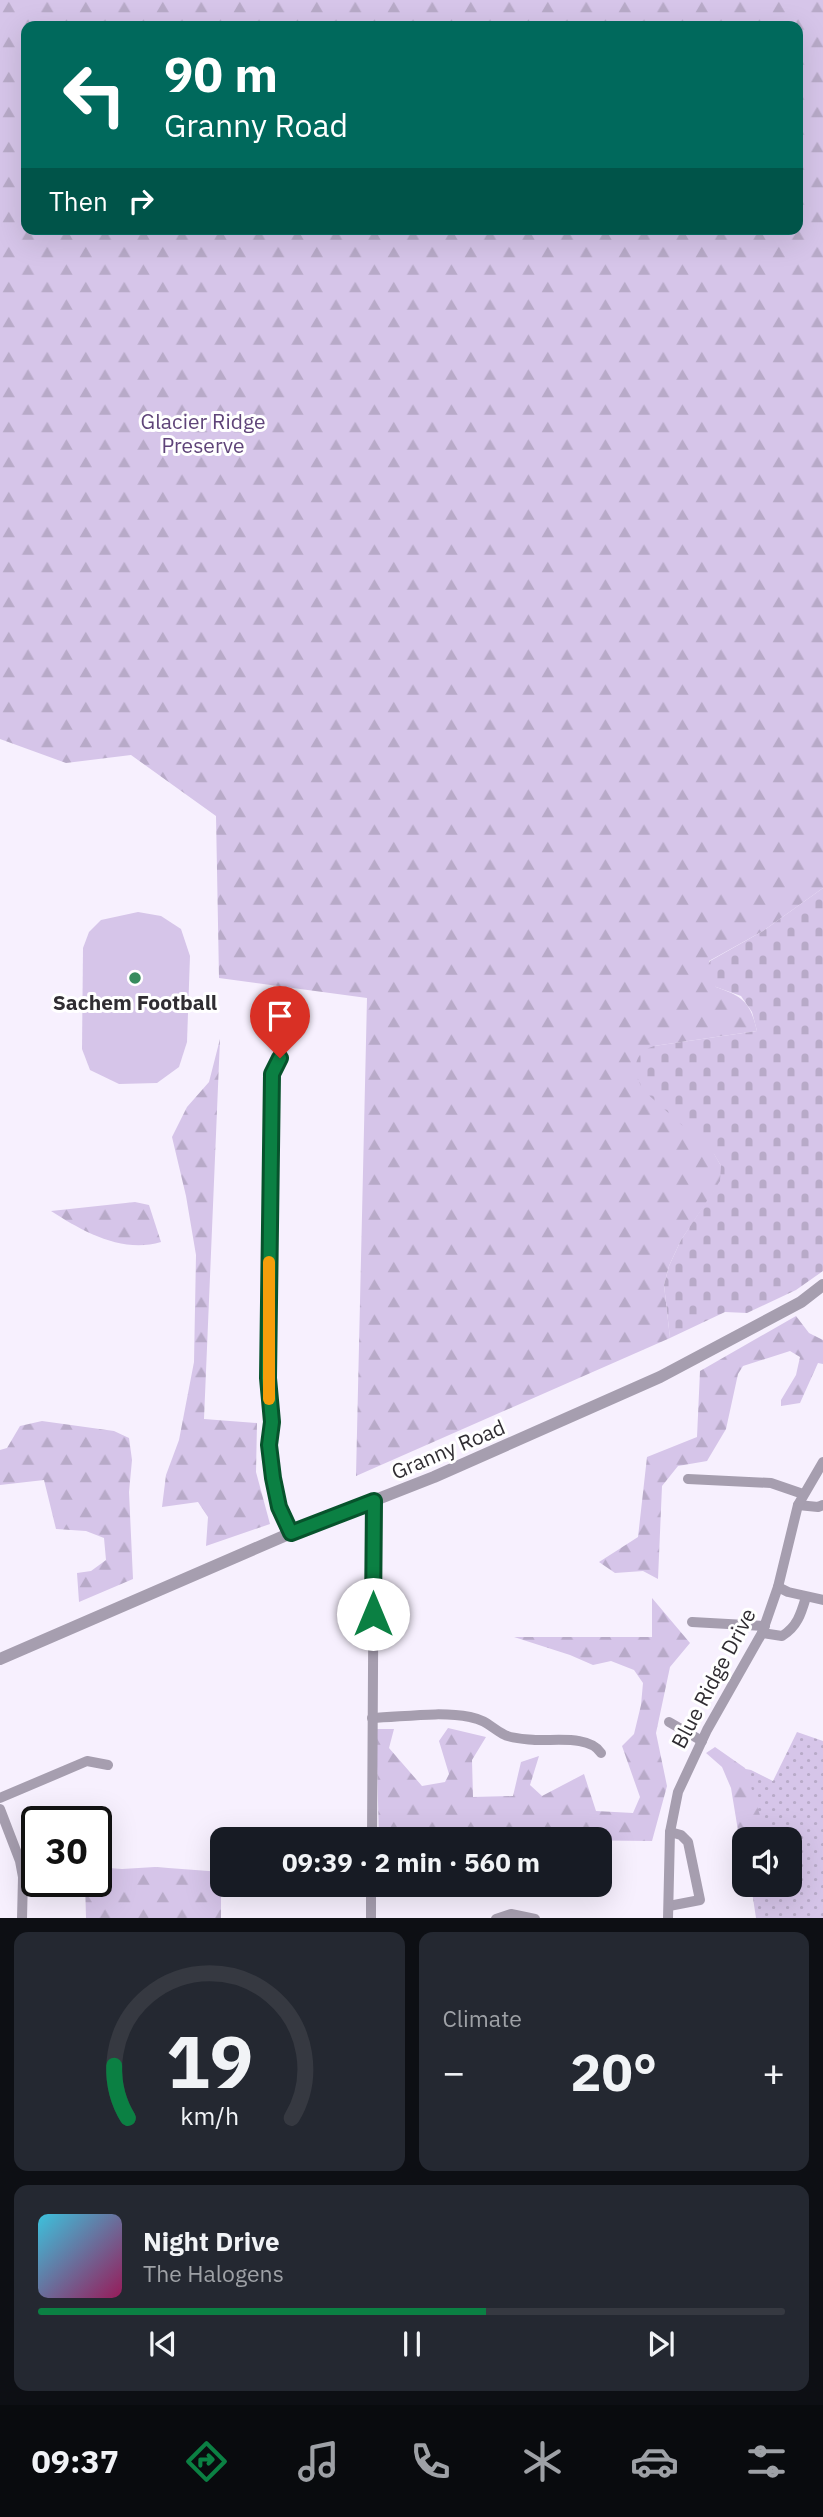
<!DOCTYPE html>
<html lang="en">
<head>
<meta charset="utf-8">
<style>
	:root { --surface:#171b24; --page:#242831; --text:#f1f3f6; --muted:#9ea1a6; --line:#363941; --accent:#0b8043 }
	body { margin:0; font-family:"IBM Plex Sans",sans-serif; background:var(--page); color:var(--text); height:100vh; display:flex; flex-direction:column; font-size:26px; white-space:nowrap }
	* { box-sizing:border-box; margin:0 }
	p { font-size:23px; color:var(--muted) }
	.icon { flex:none; width:38px; height:38px; fill:none; stroke:currentColor; stroke-width:2; stroke-linecap:round; stroke-linejoin:round }
	.map { position:relative; height:1918px; overflow:hidden }
	.details { display:flex; flex-direction:column; gap:14px; padding:14px; background:#0d0f14; flex:1 }
	.details>* { flex:none }
	.top-card { position:absolute; left:21px; top:21px; width:782px; height:214px; border-radius:14px; box-shadow:0 7px 28px #0002; background:#00695c; color:#fff; overflow:hidden }
	.fabs { position:absolute; left:732px; top:1827px; display:grid; gap:14px }
	.fabs a { display:grid; place-items:center; width:70px; height:70px; border-radius:14px; background:var(--surface); box-shadow:0 7px 28px #0002; font-size:35px }
	.speed { position:absolute; left:21px; top:1806px; display:flex; gap:14px; font-size:35px; font-weight:700; text-align:center }
	.speed>* { display:grid; place-content:center; width:91px; height:91px; border-radius:50%; background:var(--surface); box-shadow:0 7px 28px #0002; line-height:1 }
	.speed .limit { border:4px solid #111; border-radius:10px; background:#fff; color:#111 }
	.pin { position:absolute; display:grid; place-items:center; width:60px; height:60px; color:#fff; margin:-72px -30px; border-radius:50% 50% 50% 0; rotate:-45deg; box-shadow:0 0 7px #0007 }
	.pin .icon { rotate:45deg }
	.me { position:absolute; width:77px; margin:-38px; rotate:0deg; stroke-linejoin:round; filter:drop-shadow(0 0 5px #0008) }
	.turn { display:flex; align-items:center; gap:24px; height:147px; padding:0 28px; font-size:32px }
	.turn .icon { width:91px; height:91px; stroke-width:2.5 }
	.turn b { display:block; font-size:49px; line-height:60px }
	.then { display:flex; align-items:center; height:66px; padding:0 28px; background:#0003; gap:14px; font-size:26px }
	.big { font-size:52px; font-weight:700; line-height:1.1 }
	.details .tile { flex:1; display:flex; flex-direction:column; justify-content:center; gap:10px; min-width:0; padding:0 24px; border-radius:14px; background:var(--page) }
	.details .dial { align-items:center; gap:0 }
	.dial svg { height:182px; overflow:visible; fill:none; stroke:var(--line); stroke-width:7; stroke-linecap:round; text-anchor:middle }
	.dial text { fill:var(--text); stroke:none }
	.song { display:flex; align-items:center; gap:21px }
	.cover { width:84px; height:84px; border-radius:10px; background:linear-gradient(135deg,hsl(190 70% 55%),hsl(330 70% 35%)) }
	.played { height:7px; border-radius:4px; background:linear-gradient(90deg,var(--accent) 60%,var(--line) 60%) }
	.keys { display:flex; justify-content:space-around; direction:ltr }
	.heat { display:flex; justify-content:space-between; align-items:center; font-size:38px; direction:ltr }
	.details .tiles { flex:1; display:grid; gap:14px; grid-template-columns:1fr 1fr }
	.tile:last-child { grid-column:span 2 }
	.trip { position:absolute; left:210px; top:1827px; width:402px; height:70px; border-radius:14px; background:var(--surface); box-shadow:0 7px 28px #0002; font-weight:700; line-height:70px; text-align:center }
	.dock { display:flex; height:112px; justify-content:space-around; align-items:center; background:#090b0e; color:var(--muted) }
	.dock .icon { width:49px; height:49px }
	.dock .current { color:var(--accent) }
	.dock b { font-size:32px; color:var(--text) }
	.map>svg:first-child { display:block }
	.grass { fill:url(#grass-dots) }
	.forest { fill:url(#forest-firs); fill-rule:evenodd }
	.cemetery { fill:url(#cemetery-stones) }
	.garden { fill:#d6c5e9 }
	.lines { fill:none; stroke-linecap:round; stroke-linejoin:round }
	.minor { stroke:#a69eaf; stroke-width:10 }
	.tertiary { stroke:#a69eaf; stroke-width:12 }
	.route-casing { stroke:#07532c; stroke-width:18 }
	.route { stroke:#0b8043; stroke-width:12 }
	.slow { stroke:#f59e0b; stroke-width:12 }
	.poi-dot { fill:#368b5e; stroke:#fff; stroke-width:2.5 }
	.labels { text-anchor:middle; dominant-baseline:central; stroke-width:6; stroke-linejoin:round; paint-order:stroke }
	.park-label { font-size:21px; fill:#5f4479; stroke:#fff }
	.poi-label { font-size:21px; font-weight:bold; fill:#302d32; stroke:#fff }
	.street-label { font-size:21px; fill:#302d32; stroke:#fff }
</style>
</head>
<body>
<div class="map">
<svg width="823" height="1919" viewBox="0 0 823 1919">
	<defs>
		<pattern id="grass-dots" width="8" height="8" patternUnits="userSpaceOnUse" patternTransform="scale(1.75)"><rect width="8" height="8" fill="#d6c5e9"/><path d="M2 2h.1M6 6h.1" fill="none" stroke="#b8aac8" stroke-width="1.8" stroke-linecap="round"/></pattern>
		<pattern id="forest-firs" width="22" height="20" patternUnits="userSpaceOnUse" patternTransform="scale(1.75)"><rect width="22" height="20" fill="#d6c5e9"/><path d="M5 1l3.5 6h-7zM16 11l3.5 6h-7z" fill="#b8aac8"/></pattern>
		<pattern id="cemetery-stones" width="16" height="16" patternUnits="userSpaceOnUse" patternTransform="scale(1.75)"><rect width="16" height="16" fill="#d6c5e9"/><path d="M2 7V4a2 2 0 0 1 4 0v3zM10 15v-3a2 2 0 0 1 4 0v3z" fill="#b8aac8"/></pattern>
	</defs>
	<rect width="100%" height="100%" fill="#f7f0fe"/>
	<polygon class="grass" points="797,1732 823,1741 823,1918 756,1918 751,1885 789,1885 789,1839 745,1839 735,1767 751,1770 773,1781"/>
	<g class="forest">
		<path d="M0 0H823V888L763 931 709 961 716 987C744 997 750 1002 757 1031L654 1046 721 1166V1181L681 1240 669 1266 664 1285 670 1338 356 1476 367 998 219 978 216 816 131 755 66 763 0 739ZM26 26H798V229H26Z"/>
		<polygon points="220,1039 204,1419 257,1423 256,1472 270,1524 206,1546 208,1517 198,1502 162,1507 166,1475 179,1440 194,1362 196,1255 186,1196 172,1137 187,1107 209,1082"/>
		<path d="M135 1202 149 1205 161 1242C122 1254 82 1231 51 1211Z"/>
		<polygon points="796,1316 809,1333 823,1340 823,1364 818,1363 800,1403 781,1406 781,1400 796,1375 800,1357 790,1351 743,1366 738,1374 726,1429 707,1461 678,1466 662,1486 658,1579 643,1571 615,1573 599,1562 638,1537 647,1457 697,1437 700,1371"/>
		<polygon points="42,1421 114,1431 129,1438 132,1460 129,1492 133,1579 79,1602 77,1573 91,1571 106,1560 104,1538 86,1531 56,1529 44,1480 0,1485 0,1450 7,1448 20,1426"/>
		<polygon points="652,1598 690,1643 670,1667 656,1733 667,1786 652,1841 379,1838 376,1729 394,1729 389,1748 422,1786 445,1782 449,1774 439,1741 448,1728 486,1737 472,1760 473,1797 513,1796 521,1762 539,1756 530,1785 542,1796 584,1774 596,1811 633,1813 640,1797 622,1746 634,1734 641,1705 643,1683 634,1670 611,1661 593,1665 570,1655 514,1637 652,1637"/>
		<polygon points="715,1747 745,1768 764,1828 765,1839 744,1839 744,1867 731,1788 722,1767 706,1753"/>
		<polygon points="96,1867 122,1869 155,1867 222,1872 222,1885 230,1885 221,1893 221,1918 86,1918 85,1881 96,1881"/>
	</g>
	<path class="cemetery" d="M823 888V1271L796 1290 747 1313 725 1312 670 1338 664 1285 669 1266 681 1240 720 1181 721 1166 714 1154 643 1090C633 1071 631 1054 654 1046L757 1031 752 1012 741 996 716 987 705 972 710 961 763 931Z"/>
	<polygon class="garden" points="138,912 161,916 181,929 190,956 187,1042 179,1067 157,1083 119,1084 90,1070 82,1049 83,948 89,932 101,920"/>
	<g class="lines">
		<g class="minor">
			<polyline points="280,1058 272,1075 268,1378 272,1422 269,1445 273,1478 279,1507 291,1533"/>
			<polyline points="688,1479 771,1483 803,1494"/>
			<polyline points="798,1505 818,1507 823,1505"/>
			<polyline points="778,1587 788,1592 823,1600"/>
			<polyline points="692,1622 765,1626"/>
			<path d="M762 1633 782 1636C797 1627 801 1614 806 1597"/>
			<path d="M372 1718C403 1717 439 1711 470 1717 488 1721 490 1727 503 1734 511 1739 526 1739 535 1740 555 1741 590 1735 601 1753"/>
			<polyline points="669,1722 702,1741"/>
			<polyline points="0,1798 87,1761 108,1765"/>
			<polyline points="0,1809 20,1861 23,1877 22,1919"/>
			<polyline points="372,1839 374,1501"/>
			<polyline points="669,1906 700,1900 688,1842 681,1835 670,1832"/>
			<polyline points="371,1919 371,1885"/>
			<polyline points="496,1919 511,1914 535,1919"/>
			<polyline points="668,1919 670,1832 678,1792 707,1730 762,1633 778,1587 798,1505 823,1462"/>
		</g>
		<polyline class="tertiary" points="0,1659 291,1533 434,1477 660,1377 801,1302 823,1285"/>
	</g>
	<g class="lines">
		<g class="route-casing">
			<polyline id="route" points="280,1058 272,1074 268,1378 272,1422 269,1445 273,1478 279,1507 291,1533 374,1501 373,1614"/>
		</g>
		<use href="#route" class="route"/>
		<polyline class="slow" points="269,1399 269,1262"/>
	</g>
	<circle class="poi-dot" cx="135" cy="978" r="7"/>
	<g class="labels">
		<g class="park-label">
			<text x="203" y="421">Glacier Ridge<tspan x="203" dy="24">Preserve</tspan></text>
		</g>
		<g class="poi-label">
			<text x="135" y="1002">Sachem Football</text>
		</g>
		<g class="street-label">
			<text transform="translate(448 1449) rotate(-23)">Granny Road</text>
			<text transform="translate(713 1678) rotate(-62)">Blue Ridge Drive</text>
		</g>
	</g>
</svg>
<div class="fabs">
<a><svg class="icon" aria-label="sound" viewBox="0 0 24 24"><path d="M4 9h4l5-4v14l-5-4H4zM17 9q2 3 0 6"/></svg></a>
</div>
<div class="speed"><div class="limit">30</div></div>
<div class="pin" style="left:280px;top:1058px;background:#d93025"><svg class="icon" aria-label="arrive" viewBox="0 0 24 24"><path d="M6 21V4h12l-3 4 3 4H6"/></svg></div>
<svg class="me" style="left:373px;top:1614px" viewBox="-20 -20 40 40"><circle r="19" fill="#fff"/><path d="M0-13L10 11 0 6-10 11z" fill="#0b8043"/></svg>
<div class="trip">09:39 · 2 min · 560 m</div>
<div class="top-card">
<div class="turn"><svg class="icon" aria-label="left" viewBox="0 0 24 24"><path d="M17 20v-9H6M10 6l-5 5 5 5"/></svg><div><b>90 m</b>Granny Road</div></div>
<div class="then">Then<svg class="icon" aria-label="right" viewBox="0 0 24 24"><path d="M7 20v-9h11M14 6l5 5-5 5"/></svg></div>
</div>
</div>
<section class="details">
<div class="tiles">
<div class="tile dial"><svg viewBox="0 0 100 80">
<path d="M14 69A42 42 0 1 1 86 69"/>
<path d="M14 69A42 42 0 0 1 8 46" stroke="#0b8043"/>
<text x="50" y="56" font-size="32" font-weight="700">19</text>
<text x="50" y="72" font-size="11">km/h</text>
</svg></div>
<div class="tile"><p>Climate</p>
<div class="heat"><a>−</a><b class="big">20°</b><a>+</a></div>
</div>
<div class="tile">
<div class="song"><i class="cover"></i><div><b>Night Drive</b><p>The Halogens</p></div></div>
<div class="played"></div>
<div class="keys"><svg class="icon" aria-label="previous" viewBox="0 0 24 24"><path d="M18 5L8 12l10 7zM5 5v14"/></svg><svg class="icon" aria-label="pause" viewBox="0 0 24 24"><path d="M8 5v14M16 5v14"/></svg><svg class="icon" aria-label="next" viewBox="0 0 24 24"><path d="M6 5l10 7-10 7zM19 5v14"/></svg></div>
</div>
</div>
</section>
<nav class="dock">
<b>09:37</b>
<svg class="icon current" aria-label="directions" viewBox="0 0 24 24"><path d="M12 3l9 9-9 9-9-9zM9 14v-3h6M13 9l2 2-2 2"/></svg>
<svg class="icon" aria-label="music" viewBox="0 0 24 24"><path d="M9 18V5l10-2v13"/><circle cx="6" cy="18" r="3"/><circle cx="16" cy="16" r="3"/></svg>
<svg class="icon" aria-label="phone" viewBox="0 0 24 24"><path d="M5 4h4l2 5-3 2q2 4 5 5l2-3 5 2v4C11 20 4 13 5 4z"/></svg>
<svg class="icon" aria-label="climate" viewBox="0 0 24 24"><path d="M12 3v18M4 7l16 10M4 17L20 7"/></svg>
<svg class="icon" aria-label="car" viewBox="0 0 24 24"><path d="M5 17H2v-5l4-1 3-4h7l3 4 3 1v5h-3M9 17h6M6 11h13"/><circle cx="7" cy="17" r="2"/><circle cx="17" cy="17" r="2"/></svg>
<svg class="icon" aria-label="filters" viewBox="0 0 24 24"><path d="M4 7h16M4 17h16"/><circle cx="9" cy="7" r="2"/><circle cx="15" cy="17" r="2"/></svg>
</nav>
</body>
</html>
